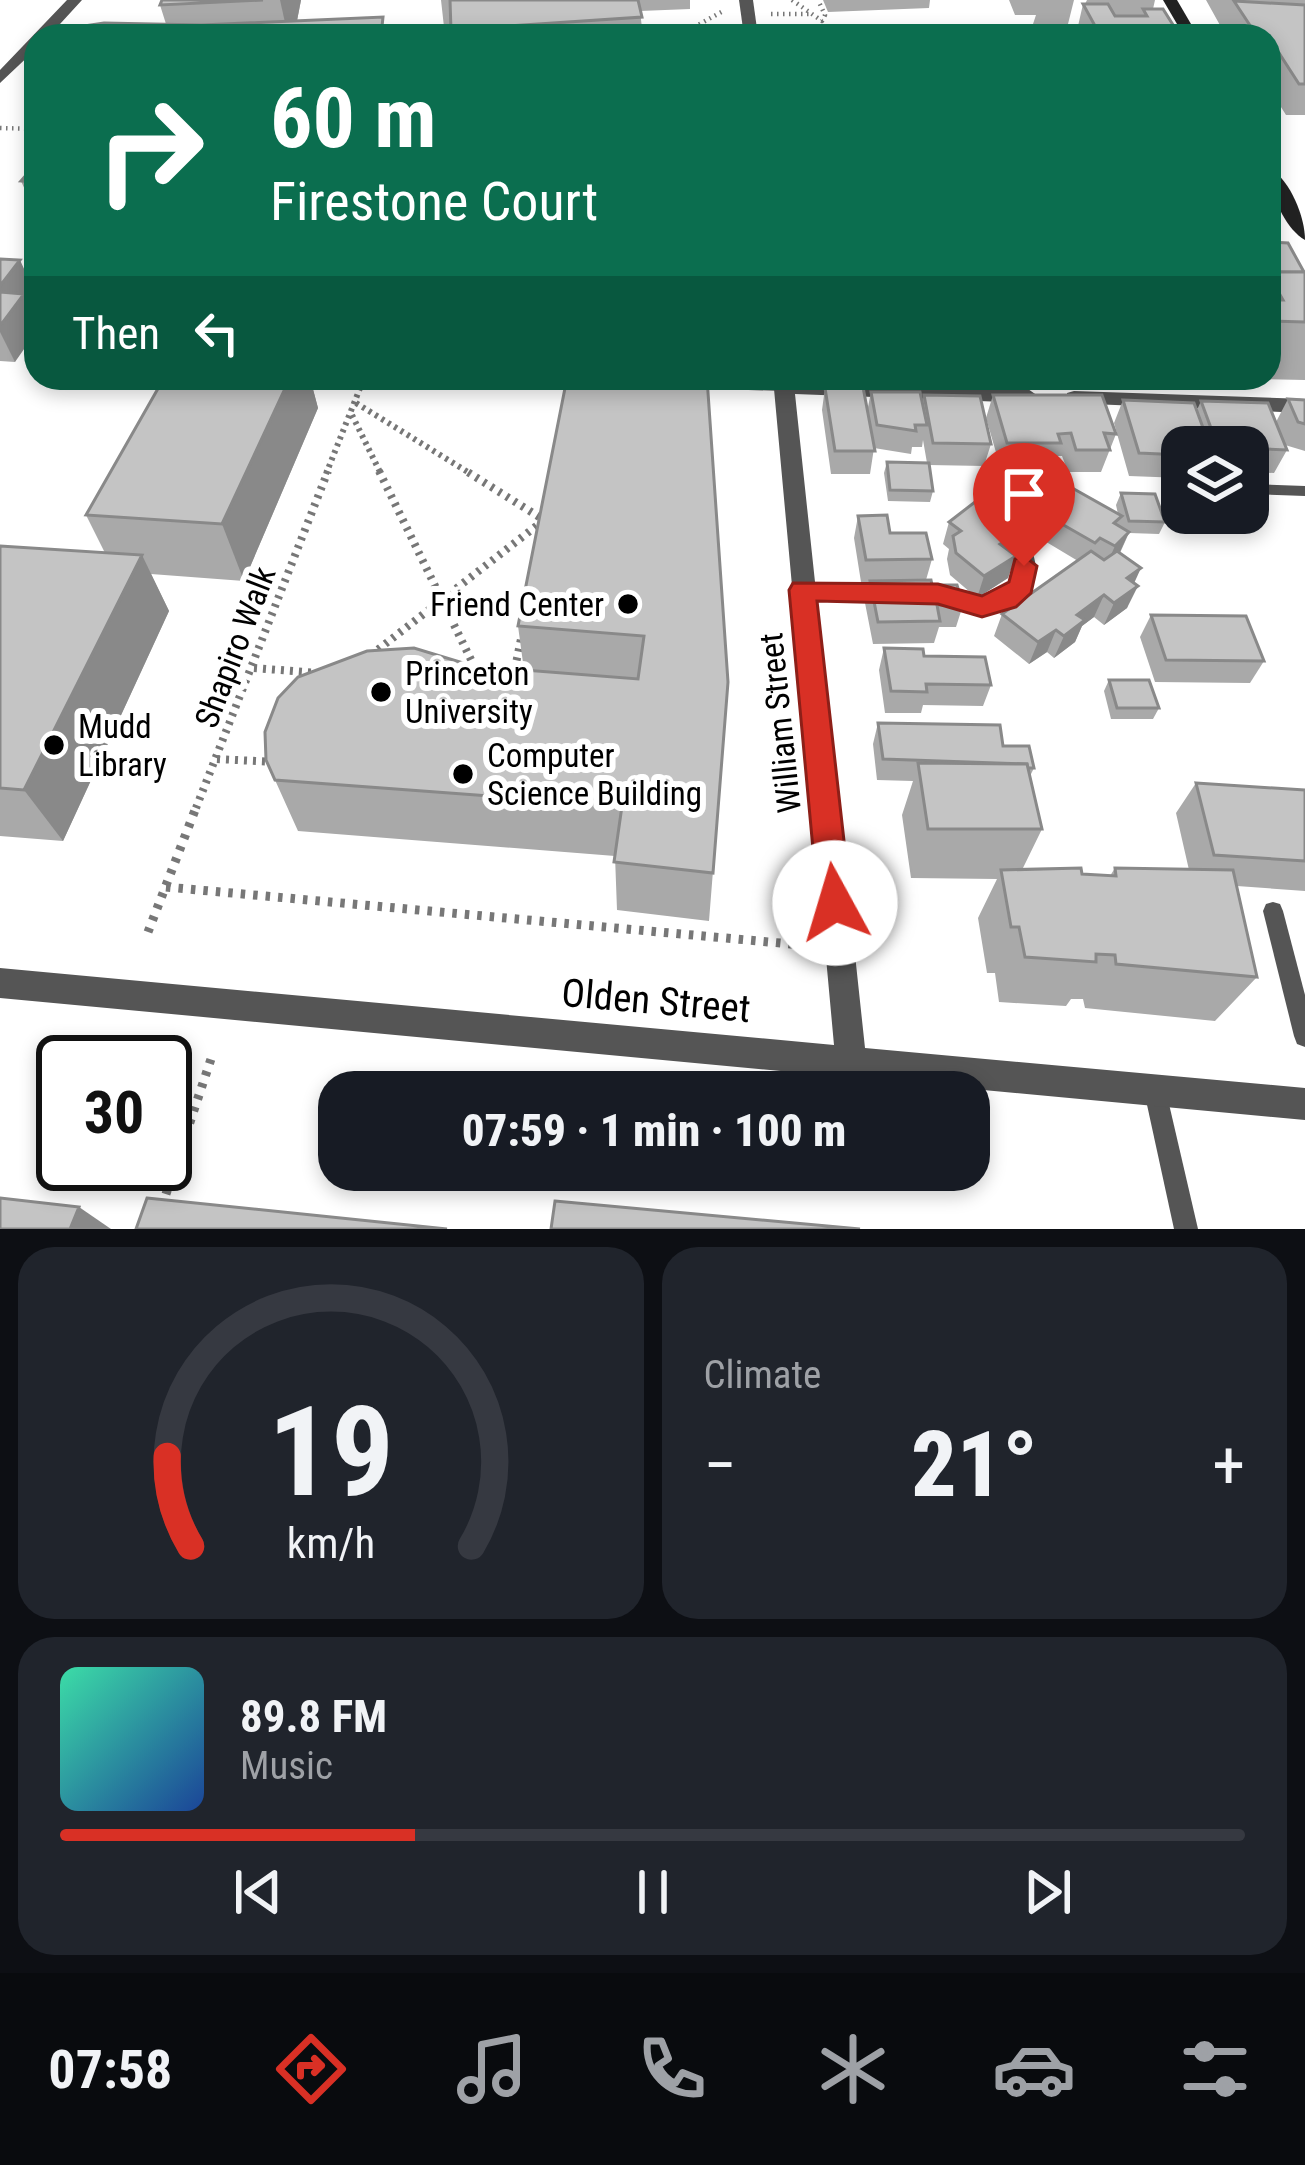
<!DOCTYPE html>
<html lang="en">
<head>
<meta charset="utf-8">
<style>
	:root { --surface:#171b24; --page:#20242c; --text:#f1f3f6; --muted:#9ea1a6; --line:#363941; --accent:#d93025 }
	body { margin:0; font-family:"Roboto Condensed",sans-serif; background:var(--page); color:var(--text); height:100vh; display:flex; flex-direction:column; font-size:45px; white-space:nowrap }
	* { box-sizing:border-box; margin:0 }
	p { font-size:39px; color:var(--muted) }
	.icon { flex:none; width:66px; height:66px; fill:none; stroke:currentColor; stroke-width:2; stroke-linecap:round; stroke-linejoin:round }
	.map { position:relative; height:1229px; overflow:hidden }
	.panel { display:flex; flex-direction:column; gap:18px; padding:18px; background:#0d0f14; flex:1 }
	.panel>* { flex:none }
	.banner { position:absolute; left:24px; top:24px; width:1257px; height:366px; border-radius:36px; box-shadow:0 6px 18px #0003; background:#0b6e4f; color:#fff; overflow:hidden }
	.controls { position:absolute; left:1161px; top:426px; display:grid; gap:24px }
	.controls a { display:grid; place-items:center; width:108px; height:108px; border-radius:24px; background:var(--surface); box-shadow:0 6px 18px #0003; font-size:60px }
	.speed { position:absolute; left:36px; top:1035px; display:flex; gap:24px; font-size:60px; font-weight:700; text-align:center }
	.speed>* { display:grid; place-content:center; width:156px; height:156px; border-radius:50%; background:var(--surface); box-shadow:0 6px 18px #0003; line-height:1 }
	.speed .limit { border:6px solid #111; border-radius:18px; background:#fff; color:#111 }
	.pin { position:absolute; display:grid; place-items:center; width:102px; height:102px; color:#fff; margin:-123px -51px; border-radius:50% 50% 50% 0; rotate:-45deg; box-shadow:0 0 12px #0007 }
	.pin .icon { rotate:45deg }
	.me { position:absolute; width:132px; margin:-66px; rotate:354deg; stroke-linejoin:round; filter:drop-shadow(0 0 9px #0008) }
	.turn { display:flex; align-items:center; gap:42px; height:252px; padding:0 48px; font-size:54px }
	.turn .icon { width:156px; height:156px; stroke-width:2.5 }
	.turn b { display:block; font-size:84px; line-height:102px }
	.then { display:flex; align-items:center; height:114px; padding:0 48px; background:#0003; gap:24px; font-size:45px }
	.big { font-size:90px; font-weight:800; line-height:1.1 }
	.panel .tile { flex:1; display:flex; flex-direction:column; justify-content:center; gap:18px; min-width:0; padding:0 42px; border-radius:36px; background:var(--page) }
	.panel .dial { align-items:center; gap:0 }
	.dial svg { height:312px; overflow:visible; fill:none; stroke:var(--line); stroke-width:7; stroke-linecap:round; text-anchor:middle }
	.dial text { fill:var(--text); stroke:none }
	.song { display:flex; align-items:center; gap:36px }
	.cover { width:144px; height:144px; border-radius:18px; background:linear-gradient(135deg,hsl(160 70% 55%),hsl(220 70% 35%)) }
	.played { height:12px; border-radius:6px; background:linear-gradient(90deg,var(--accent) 30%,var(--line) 30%) }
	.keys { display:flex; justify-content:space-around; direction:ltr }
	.heat { display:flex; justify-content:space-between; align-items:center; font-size:66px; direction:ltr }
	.panel .tiles { flex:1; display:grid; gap:18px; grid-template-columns:1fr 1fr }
	.tile:last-child { grid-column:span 2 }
	.trip { position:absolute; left:318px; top:1071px; width:672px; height:120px; border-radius:36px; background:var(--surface); box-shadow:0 6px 18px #0003; font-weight:800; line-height:120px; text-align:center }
	.tabs { display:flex; height:192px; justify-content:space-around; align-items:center; background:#090b0e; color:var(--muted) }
	.tabs .icon { width:84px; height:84px }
	.tabs .selected { color:var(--accent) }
	.tabs b { font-size:54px; color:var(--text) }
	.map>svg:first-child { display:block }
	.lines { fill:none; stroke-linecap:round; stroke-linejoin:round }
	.path-far3 { stroke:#777; stroke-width:4.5; stroke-dasharray:1.5 4.5; stroke-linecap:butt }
	.path-far2 { stroke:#777; stroke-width:6; stroke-dasharray:3 4.5; stroke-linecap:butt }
	.path-far1 { stroke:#777; stroke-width:8; stroke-dasharray:3 6; stroke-linecap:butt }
	.path { stroke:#777; stroke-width:9; stroke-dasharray:4.5 8; stroke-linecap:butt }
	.service { fill:#555; fill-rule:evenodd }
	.minor { fill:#555; fill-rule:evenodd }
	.secondary { fill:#222; fill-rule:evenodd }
	.path-bridge { stroke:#777; stroke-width:4.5; stroke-dasharray:1.5 4.5; stroke-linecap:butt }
	.wall { fill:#a9a9a9 }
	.shaded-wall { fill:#898989 }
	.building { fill:#c4c4c4; stroke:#898989; stroke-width:3 }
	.route { fill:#d93025; stroke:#8d1f18; stroke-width:3 }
	.poi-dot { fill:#000; stroke:#fff; stroke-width:4.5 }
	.labels { text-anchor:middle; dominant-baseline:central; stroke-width:12; stroke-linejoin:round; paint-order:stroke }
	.poi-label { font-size:33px; fill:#000; stroke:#fff; text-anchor:start }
	.street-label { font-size:33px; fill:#000; stroke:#fff }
	.near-street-label { font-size:39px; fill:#000; stroke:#fff }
</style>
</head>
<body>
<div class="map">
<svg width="1305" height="1229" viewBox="0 0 1305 1229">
	<rect width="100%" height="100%" fill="#fff"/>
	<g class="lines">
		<g class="path-far3">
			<polyline points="792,0 822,21 825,15 818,0"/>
			<polyline points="771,14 810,14"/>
			<polyline points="678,36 725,10"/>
			<polyline points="0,128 36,129"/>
		</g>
		<g class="path-far2">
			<polyline points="356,403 471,474"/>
			<polyline points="352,415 381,474"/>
			<polyline points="326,474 364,378"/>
		</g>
		<g class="path-far1">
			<polyline points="379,471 477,672"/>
			<polyline points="371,655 544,520 466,471"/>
			<polyline points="254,668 318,673"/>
			<polyline points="513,678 522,634"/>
			<polyline points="217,759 275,762"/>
			<polyline points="196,808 328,471"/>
		</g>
		<g class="path">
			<polyline points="166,887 802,945"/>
			<polyline points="148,932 197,805"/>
			<polyline points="162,1206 211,1059"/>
		</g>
		<g class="service">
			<polygon points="386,378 562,378 585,379 592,383 585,387 393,382"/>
			<polygon points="689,381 784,383 791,387 784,391 684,388 682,385"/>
			<polygon points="1248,484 1305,486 1305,496 1248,494"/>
			<polygon points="1273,902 1280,904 1283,911 1305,995 1305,1047 1297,1044 1294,1036 1263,911 1266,904"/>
			<polygon points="1155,1080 1163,1083 1166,1091 1198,1229 1174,1229 1144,1091 1147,1083"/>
		</g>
		<g class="minor">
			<polygon points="67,0 82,0 49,36 36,36 36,49 0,83 0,70"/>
			<polygon points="739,0 753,0 758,36 744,36"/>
			<polygon points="773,378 1028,389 1038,396 1028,403 795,394 815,582 896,584 908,593 896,602 817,599 865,1048 1305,1088 1305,1120 0,998 0,968 834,1045"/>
			<polygon points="1074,391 1305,399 1305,413 1067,403 1067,393"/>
			<path d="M1014 509 1025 517 1036 566 1030 592C996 618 962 612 923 600L919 594 923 588 931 585 988 594 1011 582 1012 566 1003 517Z"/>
		</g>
		<g class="secondary">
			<polygon points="1163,0 1177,0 1198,36 1184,36"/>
			<path d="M1269 167C1290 180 1305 216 1305 240 1284 228 1269 191 1269 167Z"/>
		</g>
		<polyline class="path-bridge" points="427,27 454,26"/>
	</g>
	<g class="wall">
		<polygon points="162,0 301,0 297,21 386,36 166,24 160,5"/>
		<polygon points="441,0 690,0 690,9 640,11 642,28 702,36 445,36"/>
		<polygon points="823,0 930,0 929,8 828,12"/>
		<polygon points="1009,0 1074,0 1065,36 1038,36 1033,24 1036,15 1015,15"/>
		<polygon points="1087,0 1155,0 1153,9 1180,36 1076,35 1083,4 1085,4"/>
		<polygon points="1206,0 1305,0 1305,115 1286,115 1269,88 1269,36 1227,36 1224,31 1225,27 1221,27"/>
		<polygon points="36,164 36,214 21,181"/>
		<polygon points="1269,242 1305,272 1305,380 1205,378 1269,378"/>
		<polygon points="0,259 35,293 28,302 15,362 0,361"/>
		<polygon points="164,378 310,378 318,408 244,581 151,574 169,611 63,841 0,836 0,546 105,553 86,515"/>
		<polygon points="567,378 728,682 709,921 617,910 615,856 298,831 266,760 473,666 524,670 518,626"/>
		<polygon points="825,388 867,412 871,392 922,403 924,395 991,444 984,466 929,465 933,491 930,502 888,501 884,473 887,462 927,463 923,440 922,447 912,447 911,454 874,448 870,474 831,474 822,410"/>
		<polygon points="993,395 1116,434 1101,472 1068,472 1062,456 1056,456 1053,466 1000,466 986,418"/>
		<polygon points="1288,399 1305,400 1305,451 1285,445 1276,422"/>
		<polygon points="1123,400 1197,410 1201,401 1287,450 1274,473 1248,472 1248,447 1182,447 1182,478 1129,476 1114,423"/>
		<polygon points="1121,493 1165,522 1159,534 1129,533 1120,553 1134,583 1127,608 1104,625 1094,617 1082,626 1075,642 1054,658 1047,652 1029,664 994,636 1002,614 1078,561 1038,537 1046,515 1118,514 1116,505"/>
		<polygon points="1021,502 1017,513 1024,547 1013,554 1008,578 977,598 950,575 947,559 949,549 943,544 949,522"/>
		<polygon points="858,516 932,559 926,580 963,605 956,627 939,627 934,643 873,644 865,603 869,582 861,582 854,538"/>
		<polygon points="1151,615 1264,661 1250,683 1155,682 1140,637"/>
		<polygon points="884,648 924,656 991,685 983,706 923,705 921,713 885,713 879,670"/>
		<polygon points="1109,680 1159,708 1153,719 1111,719 1104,691"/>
		<polygon points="878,723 1003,746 1034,768 1030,776 1042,829 1022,870 1110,876 1115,868 1189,870 1176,813 1196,783 1305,790 1305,891 1237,886 1257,977 1215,1021 1085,1008 1083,999 1071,999 1066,1006 999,1002 995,973 987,973 978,918 997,879 911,878 902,815 913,781 877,780 873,744"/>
	</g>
	<g class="shaded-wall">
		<polygon points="280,0 301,0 294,36 288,36"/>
		<polygon points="20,260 35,293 28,302 36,319 36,332 15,362 0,332 0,286"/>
		<polygon points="290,378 310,378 318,408 244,581 222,524"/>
		<polygon points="1032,524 1024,547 993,566 1000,544"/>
		<polygon points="1129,532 1119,554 1105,568 1115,546"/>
		<polygon points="142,555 169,611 63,841 24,790"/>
		<polygon points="1016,556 1008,578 977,598 984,576"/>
		<polygon points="1141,568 1131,590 1127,578"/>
		<polygon points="1138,586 1127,608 1104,625 1114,603"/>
		<polygon points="1104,595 1094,617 1082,626 1075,642 1054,658 1064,636 1077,615"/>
		<polygon points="1056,630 1047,652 1029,664 1038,642"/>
		<polygon points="79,1207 111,1229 70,1229"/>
	</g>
	<g class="building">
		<polygon points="162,0 263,0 160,5"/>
		<polygon points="450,0 638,0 642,17 451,30"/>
		<polygon points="1234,1 1305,5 1305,84 1299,84 1279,53 1269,53 1269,36 1257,36"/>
		<polygon points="1083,4 1108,4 1115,16 1147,16 1143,9 1163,9 1180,36 1100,35"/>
		<polygon points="383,17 381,36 70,36 78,27 104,23 202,25"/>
		<polygon points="701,27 702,36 596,36 596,34 606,28"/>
		<polygon points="36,164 36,182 21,181"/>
		<polygon points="1269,242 1288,243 1304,272 1269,272"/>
		<polygon points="0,259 20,260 0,286"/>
		<polygon points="1269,272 1305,272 1305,322 1269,321 1269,300 1283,300 1279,293 1269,293"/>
		<polygon points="0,292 24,294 0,326"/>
		<polygon points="164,378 290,378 222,524 86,515"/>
		<polygon points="567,378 707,378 728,682 713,873 614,862 622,806 275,780 266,760 265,732 278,698 298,677 367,651 414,648 473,666 638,679 644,636 518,626"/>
		<polygon points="863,387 875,451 835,451 825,388"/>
		<polygon points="871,392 920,392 927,425 915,425 916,431 877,425"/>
		<polygon points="924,395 980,396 991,444 933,443"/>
		<polygon points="993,395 1102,395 1116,434 1104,433 1110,450 1076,450 1071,433 1058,434 1061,443 1007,443"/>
		<polygon points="1288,399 1305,400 1305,424 1298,422"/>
		<polygon points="1123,400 1194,403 1210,447 1182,447 1182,455 1139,453"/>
		<polygon points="1201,401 1268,403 1287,450 1218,447"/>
		<polygon points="887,462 929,463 933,491 890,490"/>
		<polygon points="997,485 1021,502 1011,508 1032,524 1000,544 1016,556 984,576 956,553 953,536 961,531 949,522"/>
		<polygon points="1074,489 1122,516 1114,523 1129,532 1115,546 1100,538 1095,543 1046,515"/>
		<polygon points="1121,493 1155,494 1165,522 1129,521"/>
		<polygon points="887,515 890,533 926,533 932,559 866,560 858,516"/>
		<polygon points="0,546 142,555 24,790 0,788"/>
		<polygon points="1091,551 1104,560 1117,551 1141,568 1127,578 1138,586 1114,603 1104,595 1077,615 1085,620 1064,636 1056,630 1038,642 1002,614"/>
		<polygon points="931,580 932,585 957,585 963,605 937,605 940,621 878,622 870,581"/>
		<polygon points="1151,615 1246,616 1264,661 1166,660"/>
		<polygon points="884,648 923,649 924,656 985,657 991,685 926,684 927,692 891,691"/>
		<polygon points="1109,680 1149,680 1159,708 1117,708"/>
		<polygon points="878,723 1000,725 1003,746 1029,746 1034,768 1028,768 1027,764 883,759"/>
		<polygon points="918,763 1027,764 1042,829 928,829"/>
		<polygon points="1196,783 1305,790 1305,861 1214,855"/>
		<polygon points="1081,868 1082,874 1116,876 1115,868 1233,870 1257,977 1116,964 1115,955 1096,954 1096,962 1025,957 1019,927 1011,927 1001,870"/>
		<polygon points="0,1198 79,1207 70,1229 0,1229"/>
		<polygon points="147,1198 447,1229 136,1229"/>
		<polygon points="555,1201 860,1229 551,1229"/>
	</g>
	<polygon class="route" points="1024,556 1037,566 1031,593 1016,607 982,617 938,604 817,601 851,903 847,914 835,918 823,914 818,903 789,590 793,583 938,584 982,596 1009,582 1015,559"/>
	<g class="poi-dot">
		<circle cx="628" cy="604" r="12"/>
		<circle cx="381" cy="692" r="12"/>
		<circle cx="54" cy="745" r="12"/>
		<circle cx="463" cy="774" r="12"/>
	</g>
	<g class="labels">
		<g class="poi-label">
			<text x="604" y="604" text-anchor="end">Friend Center</text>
			<text x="405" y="673">Princeton<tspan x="405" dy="38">University</tspan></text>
			<text x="78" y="726">Mudd<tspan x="78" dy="38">Library</tspan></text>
			<text x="487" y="755">Computer<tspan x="487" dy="38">Science Building</tspan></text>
		</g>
		<g class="street-label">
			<text transform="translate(235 647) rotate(-69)">Shapiro Walk</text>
			<text transform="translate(780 723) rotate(-96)">William Street</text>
		</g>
		<g class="near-street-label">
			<text transform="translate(656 1001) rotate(5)">Olden Street</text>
		</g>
	</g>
</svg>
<div class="controls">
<a><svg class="icon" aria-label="layers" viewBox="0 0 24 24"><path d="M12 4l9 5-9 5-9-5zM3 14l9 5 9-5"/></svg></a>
</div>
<div class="speed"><div class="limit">30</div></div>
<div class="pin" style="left:1024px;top:566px;background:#d93025"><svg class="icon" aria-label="arrive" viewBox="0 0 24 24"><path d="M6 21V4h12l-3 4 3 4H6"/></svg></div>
<svg class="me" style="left:835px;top:903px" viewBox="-20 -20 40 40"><circle r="19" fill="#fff"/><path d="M0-13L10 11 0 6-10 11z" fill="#d93025"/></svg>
<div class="trip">07:59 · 1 min · 100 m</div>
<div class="banner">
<div class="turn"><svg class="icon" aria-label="right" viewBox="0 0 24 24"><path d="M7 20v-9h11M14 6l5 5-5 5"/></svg><div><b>60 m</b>Firestone Court</div></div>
<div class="then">Then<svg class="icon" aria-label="left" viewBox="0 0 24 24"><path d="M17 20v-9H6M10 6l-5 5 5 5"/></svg></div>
</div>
</div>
<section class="panel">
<div class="tiles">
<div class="tile dial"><svg viewBox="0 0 100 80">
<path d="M14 69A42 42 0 1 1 86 69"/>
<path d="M14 69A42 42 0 0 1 8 46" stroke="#d93025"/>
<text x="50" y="56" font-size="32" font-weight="700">19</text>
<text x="50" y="72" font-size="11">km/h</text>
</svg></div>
<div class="tile"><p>Climate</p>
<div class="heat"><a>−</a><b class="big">21°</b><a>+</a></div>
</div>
<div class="tile">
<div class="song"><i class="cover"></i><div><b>89.8 FM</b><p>Music</p></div></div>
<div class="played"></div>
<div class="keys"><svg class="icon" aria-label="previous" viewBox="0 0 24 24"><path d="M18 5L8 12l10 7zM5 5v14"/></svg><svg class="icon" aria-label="pause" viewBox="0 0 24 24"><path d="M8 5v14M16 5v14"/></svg><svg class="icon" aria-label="next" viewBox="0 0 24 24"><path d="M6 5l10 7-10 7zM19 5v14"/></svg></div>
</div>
</div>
</section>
<nav class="tabs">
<b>07:58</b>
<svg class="icon selected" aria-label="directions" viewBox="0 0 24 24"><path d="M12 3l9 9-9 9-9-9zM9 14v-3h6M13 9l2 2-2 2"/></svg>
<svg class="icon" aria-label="music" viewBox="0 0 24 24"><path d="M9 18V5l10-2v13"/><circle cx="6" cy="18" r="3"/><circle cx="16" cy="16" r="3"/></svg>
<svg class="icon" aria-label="phone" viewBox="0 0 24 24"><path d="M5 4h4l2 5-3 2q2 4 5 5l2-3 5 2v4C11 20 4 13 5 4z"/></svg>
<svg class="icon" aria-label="climate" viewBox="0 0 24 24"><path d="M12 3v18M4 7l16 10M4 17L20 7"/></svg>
<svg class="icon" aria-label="car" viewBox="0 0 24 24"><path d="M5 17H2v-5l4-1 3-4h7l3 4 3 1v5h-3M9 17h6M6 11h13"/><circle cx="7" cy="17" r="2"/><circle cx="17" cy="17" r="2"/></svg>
<svg class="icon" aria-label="filters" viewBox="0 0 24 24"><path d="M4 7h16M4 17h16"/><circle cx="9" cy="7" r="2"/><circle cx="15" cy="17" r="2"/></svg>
</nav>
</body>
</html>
